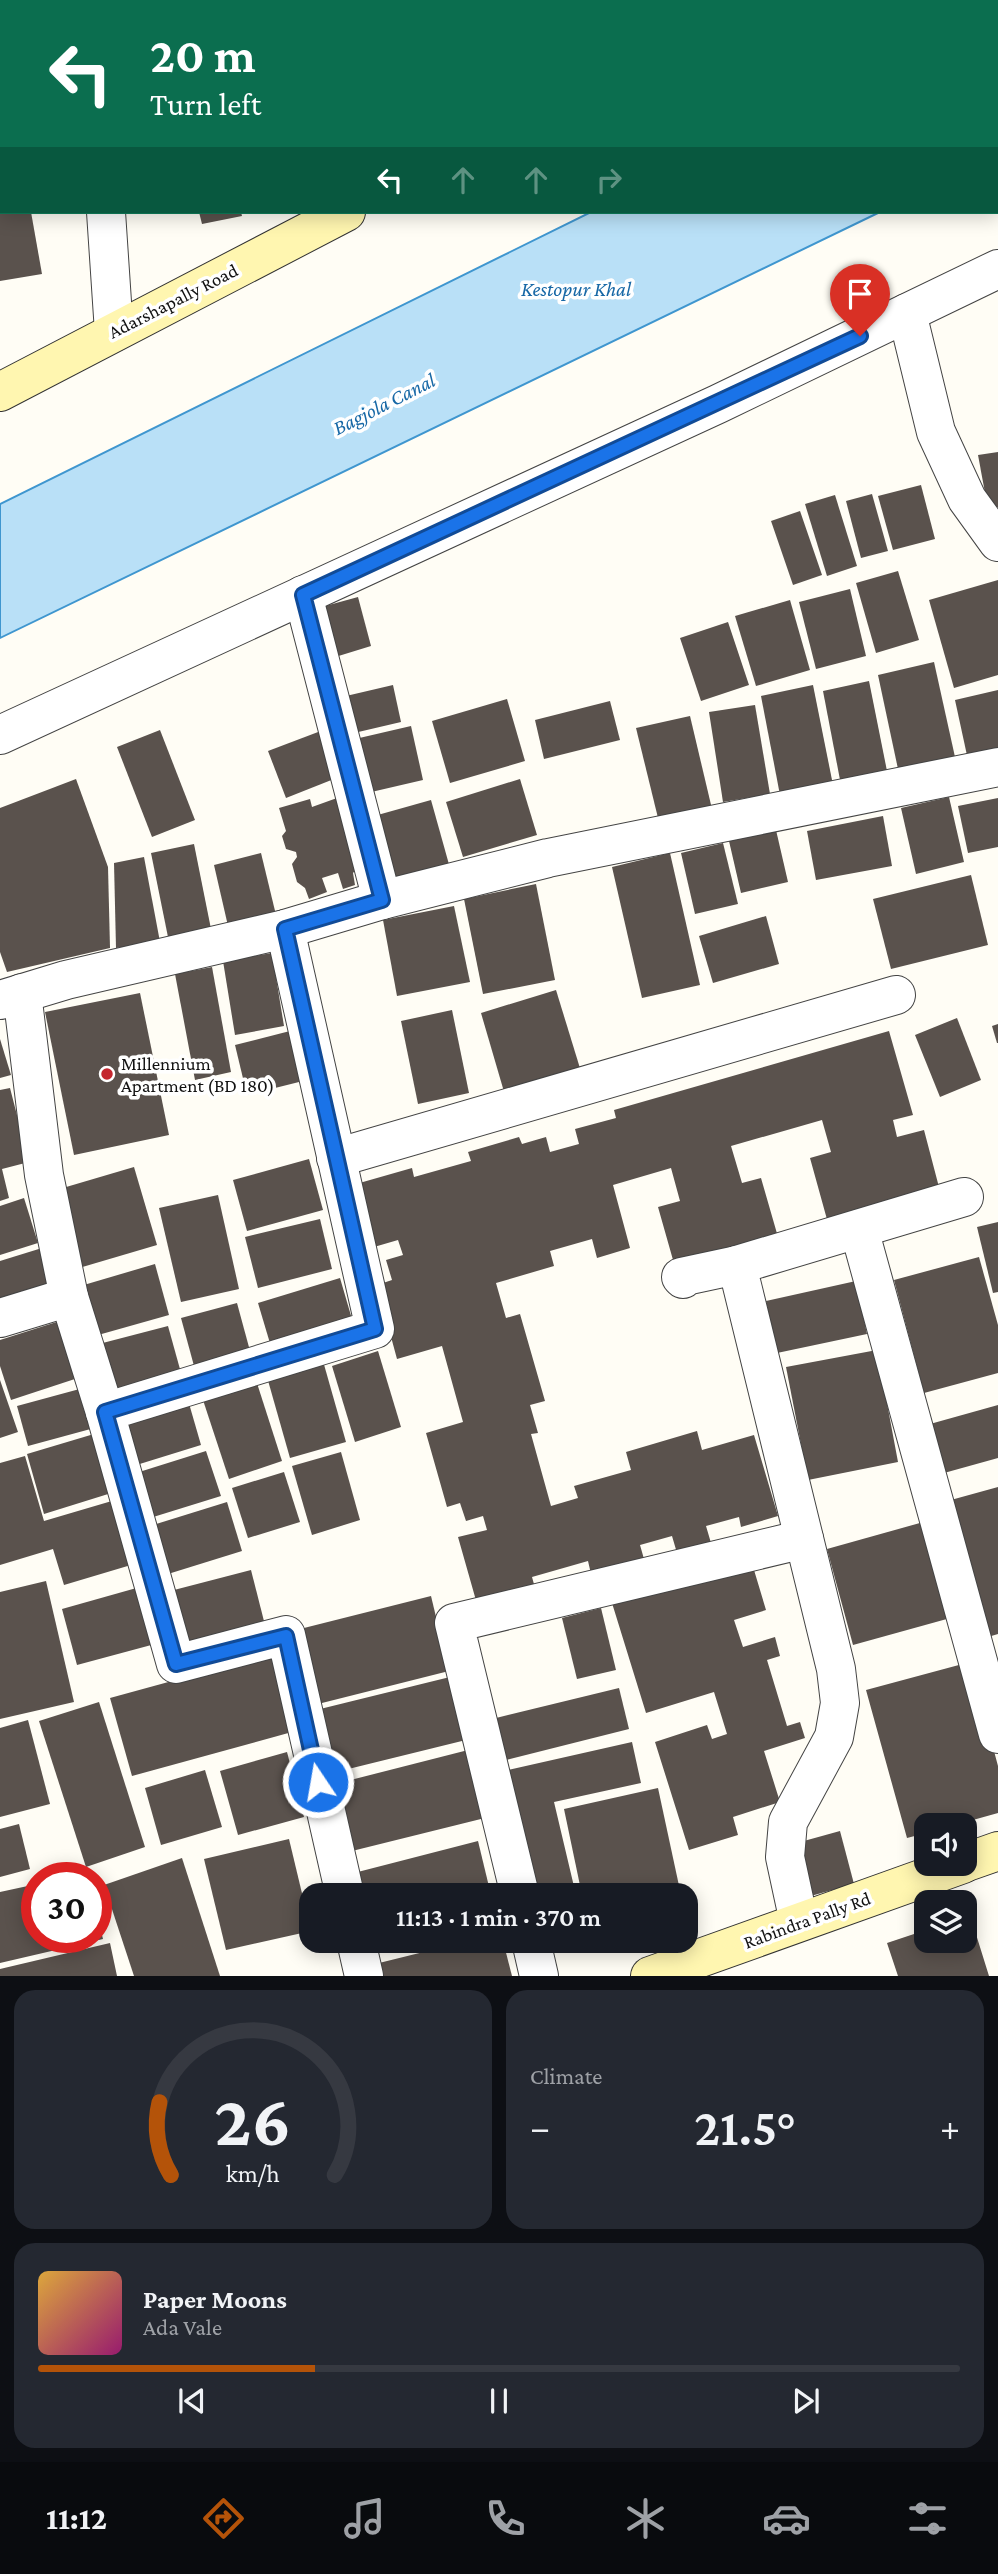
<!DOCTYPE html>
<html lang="en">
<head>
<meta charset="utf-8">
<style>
	:root { --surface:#171b24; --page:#242831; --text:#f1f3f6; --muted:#9ea1a6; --line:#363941; --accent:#b45309 }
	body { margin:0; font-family:"Crimson Pro",serif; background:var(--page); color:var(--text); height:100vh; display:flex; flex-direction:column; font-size:26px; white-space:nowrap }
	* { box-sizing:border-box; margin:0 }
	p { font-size:23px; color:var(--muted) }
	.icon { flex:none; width:38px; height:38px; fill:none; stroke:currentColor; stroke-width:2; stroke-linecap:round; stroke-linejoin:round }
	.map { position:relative; height:1976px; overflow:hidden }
	.details { display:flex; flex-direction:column; gap:14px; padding:14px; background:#0d0f14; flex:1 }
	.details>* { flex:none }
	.banner { position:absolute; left:0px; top:0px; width:999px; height:214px; box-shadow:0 4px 18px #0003; background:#0b6e4f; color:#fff; overflow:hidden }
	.controls { position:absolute; left:914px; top:1813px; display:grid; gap:14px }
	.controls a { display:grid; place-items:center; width:63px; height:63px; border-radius:14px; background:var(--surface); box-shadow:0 4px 18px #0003; font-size:35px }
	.speed { position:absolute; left:21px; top:1862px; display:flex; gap:14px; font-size:35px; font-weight:700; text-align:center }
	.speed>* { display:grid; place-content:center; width:91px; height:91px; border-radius:50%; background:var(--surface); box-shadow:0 4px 18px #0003; line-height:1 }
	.speed .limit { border:10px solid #d22; background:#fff; color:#111 }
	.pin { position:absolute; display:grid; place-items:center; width:60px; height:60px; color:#fff; margin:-72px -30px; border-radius:50% 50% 50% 0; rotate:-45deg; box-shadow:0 0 7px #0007 }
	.pin .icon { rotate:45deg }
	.me { position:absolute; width:77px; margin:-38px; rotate:348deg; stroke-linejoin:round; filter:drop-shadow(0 0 5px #0008) }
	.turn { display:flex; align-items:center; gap:24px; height:147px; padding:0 35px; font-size:32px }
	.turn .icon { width:91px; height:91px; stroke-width:2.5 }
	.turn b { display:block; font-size:49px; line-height:60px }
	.lanes { display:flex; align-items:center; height:66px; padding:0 35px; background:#0003; justify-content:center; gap:35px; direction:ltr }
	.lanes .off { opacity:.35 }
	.big { font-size:52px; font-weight:600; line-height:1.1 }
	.details .widget { flex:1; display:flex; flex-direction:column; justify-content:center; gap:10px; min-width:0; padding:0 24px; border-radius:21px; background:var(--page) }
	.details .dial { align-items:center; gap:0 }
	.dial svg { height:182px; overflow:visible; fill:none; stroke:var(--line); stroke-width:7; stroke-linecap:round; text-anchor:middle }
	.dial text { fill:var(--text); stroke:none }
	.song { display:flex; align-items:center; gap:21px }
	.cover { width:84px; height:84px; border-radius:10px; background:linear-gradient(135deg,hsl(40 70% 55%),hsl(320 70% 35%)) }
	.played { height:7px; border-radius:4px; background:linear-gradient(90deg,var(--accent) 30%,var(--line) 30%) }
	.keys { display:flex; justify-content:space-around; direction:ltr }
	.heat { display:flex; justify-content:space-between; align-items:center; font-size:38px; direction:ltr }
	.details .tiles { flex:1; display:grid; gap:14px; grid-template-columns:1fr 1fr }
	.widget:last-child { grid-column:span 2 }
	.trip { position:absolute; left:299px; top:1883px; width:399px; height:70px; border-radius:21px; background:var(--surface); box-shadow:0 4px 18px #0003; font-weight:600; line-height:70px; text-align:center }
	.tabs { display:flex; height:112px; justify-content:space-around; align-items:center; background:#090b0e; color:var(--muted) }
	.tabs .icon { width:49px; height:49px }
	.tabs .current { color:var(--accent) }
	.tabs b { font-size:32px; color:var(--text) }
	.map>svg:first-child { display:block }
	.water { fill:#b9e0f7; stroke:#3f96cf; stroke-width:2 }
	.building { fill:#5a524d }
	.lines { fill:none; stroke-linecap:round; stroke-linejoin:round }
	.street-casing { stroke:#444; stroke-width:40 }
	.secondary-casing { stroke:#333; stroke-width:40 }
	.street { stroke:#fff; stroke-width:38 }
	.secondary { stroke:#fff6b0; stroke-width:38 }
	.route-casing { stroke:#114b97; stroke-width:18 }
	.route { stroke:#1a73e8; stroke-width:12 }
	.poi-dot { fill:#c4262e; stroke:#fff; stroke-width:2.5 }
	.labels { text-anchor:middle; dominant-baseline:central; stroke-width:7; stroke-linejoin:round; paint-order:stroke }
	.street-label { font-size:19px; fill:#111; stroke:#fff }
	.poi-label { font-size:19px; fill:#111; stroke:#fff; text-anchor:start }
	.water-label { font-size:21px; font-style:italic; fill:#1768a6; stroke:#fff }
</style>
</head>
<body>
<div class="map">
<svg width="998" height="1976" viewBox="0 0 998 1976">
	<rect width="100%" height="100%" fill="#fffdf5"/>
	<polygon class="water" points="591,212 880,212 0,638 0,504"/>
	<g class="building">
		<polygon points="0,212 31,212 42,274 0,281"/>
		<polygon points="199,212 241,212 242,216 202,224"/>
		<polygon points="998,452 998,507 988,509 978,455"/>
		<polygon points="921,485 935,539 893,550 878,496"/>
		<polygon points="872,494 888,551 861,558 846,501"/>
		<polygon points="835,495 857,566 827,576 805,504"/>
		<polygon points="800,511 822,575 793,585 771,521"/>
		<polygon points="898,571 919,640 876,653 856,583"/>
		<polygon points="998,580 998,675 954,688 929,600"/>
		<polygon points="850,589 866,656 816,669 799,602"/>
		<polygon points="358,597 371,646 332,658 318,608"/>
		<polygon points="790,600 810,670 756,686 735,616"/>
		<polygon points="728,622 749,685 701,701 680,638"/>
		<polygon points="934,662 955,757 898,769 878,675"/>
		<polygon points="869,681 888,776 841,785 823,691"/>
		<polygon points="393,685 401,722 354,733 346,696"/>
		<polygon points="813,685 833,785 780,795 761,696"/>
		<polygon points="998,690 998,753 968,760 955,700"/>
		<polygon points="507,699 525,761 450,783 432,721"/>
		<polygon points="610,701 620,740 544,759 535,720"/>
		<polygon points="755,705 770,794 723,802 709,712"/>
		<polygon points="690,716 712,809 659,822 636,728"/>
		<polygon points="411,726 423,780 367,793 355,739"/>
		<polygon points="326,729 344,775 286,798 268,751"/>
		<polygon points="160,730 195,820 152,837 117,747"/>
		<polygon points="76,779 108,867 110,948 7,972 0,952 0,808"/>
		<polygon points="520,779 537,835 463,857 446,802"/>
		<polygon points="949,797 964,862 916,874 901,808"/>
		<polygon points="337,798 359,866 353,873 355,885 343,889 338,873 322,878 327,892 309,899 305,888 297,882 292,864 297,857 296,852 286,849 282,836 286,831 279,808 310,799 312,807"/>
		<polygon points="998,798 998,847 968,853 958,806"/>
		<polygon points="431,800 450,868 386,886 367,818"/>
		<polygon points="883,816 892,866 816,880 807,831"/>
		<polygon points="776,830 788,882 741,893 729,841"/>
		<polygon points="723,843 738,904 695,914 681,853"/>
		<polygon points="194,844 212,934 169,942 151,853"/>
		<polygon points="261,853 276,915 228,926 214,865"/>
		<polygon points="670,853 700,985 642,998 612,867"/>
		<polygon points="144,857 160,942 116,948 114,863"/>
		<polygon points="971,875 988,945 891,969 873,899"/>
		<polygon points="536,884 555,980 483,994 464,899"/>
		<polygon points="454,906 470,982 397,996 383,920"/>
		<polygon points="766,916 779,964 713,983 699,936"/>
		<polygon points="272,953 284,1026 235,1035 223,961"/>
		<polygon points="212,967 231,1072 195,1080 175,974"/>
		<polygon points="556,990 583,1078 507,1102 481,1013"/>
		<polygon points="140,993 169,1135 74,1155 45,1012"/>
		<polygon points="452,1010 469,1093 418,1104 401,1021"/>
		<polygon points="957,1018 981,1080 940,1097 915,1035"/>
		<polygon points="998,1024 998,1043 997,1043 992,1026"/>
		<polygon points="290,1031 303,1081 247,1095 235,1045"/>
		<polygon points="889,1031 913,1115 893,1120 897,1137 924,1130 940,1191 828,1223 810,1158 831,1152 822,1120 731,1146 742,1183 761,1178 778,1237 675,1267 658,1207 680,1201 671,1168 613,1185 630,1248 597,1258 592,1239 550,1251 554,1266 496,1283 506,1318 520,1314 545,1401 530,1405 538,1433 531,1434 551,1506 578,1498 574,1486 631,1470 626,1452 697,1431 702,1450 754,1435 778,1516 741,1527 739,1517 706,1526 711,1543 677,1553 672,1536 640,1545 644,1559 591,1574 588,1561 532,1577 537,1595 479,1611 458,1537 487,1530 483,1516 466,1521 460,1503 447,1507 426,1433 463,1422 442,1346 397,1359 377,1285 392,1280 386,1260 403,1255 398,1240 374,1247 356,1184 412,1168 414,1177 471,1161 468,1152 519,1137 522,1144 546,1137 550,1152 579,1144 575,1129 616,1118 614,1110"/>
		<polygon points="0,1039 11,1075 0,1078"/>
		<polygon points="10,1088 29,1162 2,1169 9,1198 0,1201 0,1090"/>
		<polygon points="309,1159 323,1210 247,1231 233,1180"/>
		<polygon points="134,1167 157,1245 79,1268 56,1190"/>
		<polygon points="218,1195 239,1289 181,1302 159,1208"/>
		<polygon points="24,1198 38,1243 0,1255 0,1206"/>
		<polygon points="320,1219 332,1269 258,1288 245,1237"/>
		<polygon points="998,1222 998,1292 993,1293 977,1227"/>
		<polygon points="42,1248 56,1292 0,1310 0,1261"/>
		<polygon points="979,1257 998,1325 998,1373 924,1393 894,1280"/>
		<polygon points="155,1264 169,1315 91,1337 77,1287"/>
		<polygon points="340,1278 354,1326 272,1350 258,1303"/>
		<polygon points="856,1281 867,1334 777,1353 766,1301"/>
		<polygon points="237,1303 253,1362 197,1377 181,1318"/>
		<polygon points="66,1319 84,1376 11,1400 0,1366 0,1340"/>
		<polygon points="168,1326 183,1380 110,1400 95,1345"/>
		<polygon points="877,1350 898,1462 808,1480 786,1367"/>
		<polygon points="378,1351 401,1427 355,1442 332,1366"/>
		<polygon points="323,1361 346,1442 290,1458 267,1377"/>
		<polygon points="255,1377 282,1461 229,1479 201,1394"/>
		<polygon points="0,1380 18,1432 0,1438"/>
		<polygon points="87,1387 98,1427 28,1446 17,1406"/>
		<polygon points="188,1400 201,1445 130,1467 117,1422"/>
		<polygon points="998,1405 998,1458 944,1473 930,1424"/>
		<polygon points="104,1431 121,1490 44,1514 27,1454"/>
		<polygon points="206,1451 221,1496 150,1518 136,1473"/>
		<polygon points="341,1452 360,1520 312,1535 292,1466"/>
		<polygon points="25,1456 44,1521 122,1498 141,1562 64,1585 53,1549 0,1565 0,1463"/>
		<polygon points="284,1472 300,1522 248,1538 232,1488"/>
		<polygon points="998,1487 998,1634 978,1640 940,1503"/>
		<polygon points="227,1502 242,1551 168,1574 153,1525"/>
		<polygon points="927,1521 954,1617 853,1645 827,1549"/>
		<polygon points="751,1560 766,1610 734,1620 743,1647 775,1637 780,1656 767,1660 787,1726 800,1722 805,1738 764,1751 780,1802 733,1817 738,1835 689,1850 655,1742 707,1725 712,1739 727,1734 714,1692 646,1713 612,1603"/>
		<polygon points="251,1570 267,1633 190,1652 174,1590"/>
		<polygon points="46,1581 74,1702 0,1719 0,1592"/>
		<polygon points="140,1587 155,1644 77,1665 62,1609"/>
		<polygon points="431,1596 449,1671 314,1705 296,1630"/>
		<polygon points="601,1608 616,1670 577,1679 562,1618"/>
		<polygon points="271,1654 292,1732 132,1776 110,1698"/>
		<polygon points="970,1662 998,1766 998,1813 955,1825 926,1825 926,1833 907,1838 866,1690"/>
		<polygon points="450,1677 466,1740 328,1774 312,1711"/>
		<polygon points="619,1688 629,1729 506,1760 496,1718"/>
		<polygon points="99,1702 145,1847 86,1867 39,1721"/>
		<polygon points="28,1720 50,1804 0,1817 0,1728"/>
		<polygon points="632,1742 641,1783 554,1802 576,1895 527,1895 499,1772"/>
		<polygon points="476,1748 493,1816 348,1852 331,1785"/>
		<polygon points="287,1752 304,1817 238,1835 220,1771"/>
		<polygon points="205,1770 222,1827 161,1845 145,1788"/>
		<polygon points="658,1788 681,1895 582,1895 564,1809"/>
		<polygon points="19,1824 30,1869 0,1877 0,1829"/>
		<polygon points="840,1831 854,1884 807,1897 793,1844"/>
		<polygon points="289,1839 311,1931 226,1950 204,1859"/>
		<polygon points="478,1841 491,1895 356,1895 350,1874"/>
		<polygon points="182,1858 220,1976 134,1976 104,1885"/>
		<polygon points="88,1873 89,1878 70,1878 70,1877"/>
		<polygon points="37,1884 37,1937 96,1937 97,1915 103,1939 0,1963 0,1892"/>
		<polygon points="970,1915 989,1976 898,1976 887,1943 926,1930 926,1941 964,1941 964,1917"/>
		<polygon points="367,1941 402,1941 402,1942 369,1950"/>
		<polygon points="468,1941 503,1941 512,1976 378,1976 375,1964"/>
		<polygon points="110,1943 117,1976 0,1976 0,1969"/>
	</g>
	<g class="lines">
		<g class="street-casing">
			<g id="street">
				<polyline points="93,0 93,2"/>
				<polyline points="578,0 578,2"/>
				<polyline points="0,54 2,55"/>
				<polyline points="106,212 114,332"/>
				<polyline points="907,313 936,432 967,499 998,542"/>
				<polyline points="303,595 382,900"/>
				<polyline points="0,735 718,404 998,269"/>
				<polyline points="285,929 375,1329 105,1412 176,1664 286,1635 345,1895"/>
				<polyline points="22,993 44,1175 69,1297 105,1412"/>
				<polyline points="0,1000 66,980 285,929 382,900 548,858 998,767"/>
				<polyline points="336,1158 896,995"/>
				<polyline points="859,1229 998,1734"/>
				<polyline points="683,1279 681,1277 737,1265"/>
				<polyline points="0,1318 69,1297"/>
				<polyline points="520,1895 454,1623 804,1539"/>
				<polyline points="799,1922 785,1857 788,1822 834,1737 840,1703 836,1669 737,1265 964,1197"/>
				<polyline points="356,1941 364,1976"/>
				<polyline points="531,1941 539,1976"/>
			</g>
		</g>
		<g class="secondary-casing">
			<g id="secondary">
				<polyline points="742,2 745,0"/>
				<polyline points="0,392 346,212"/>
				<polyline points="964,1863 998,1851"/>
				<polyline points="650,1976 963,1864"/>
			</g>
		</g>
		<use href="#street" class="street"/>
		<use href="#secondary" class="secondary"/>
	</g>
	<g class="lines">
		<g class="route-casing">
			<polyline id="route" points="318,1782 286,1636 176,1664 105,1412 375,1329 285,929 382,900 303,595 860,336"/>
		</g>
		<use href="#route" class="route"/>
	</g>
	<circle class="poi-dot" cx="107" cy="1074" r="7"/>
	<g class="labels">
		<g class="street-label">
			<text transform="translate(173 301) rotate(-27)">Adarshapally Road</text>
			<text transform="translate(807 1920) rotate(-20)">Rabindra Pally Rd</text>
		</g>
		<g class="poi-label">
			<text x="121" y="1063">Millennium<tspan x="121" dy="22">Apartment (BD 180)</tspan></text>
		</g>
		<g class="water-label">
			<text x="576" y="289">Kestopur Khal</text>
			<text transform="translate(384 404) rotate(-27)">Bagjola Canal</text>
		</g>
	</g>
</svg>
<div class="controls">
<a><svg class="icon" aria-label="sound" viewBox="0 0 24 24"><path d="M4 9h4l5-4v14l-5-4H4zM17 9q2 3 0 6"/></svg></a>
<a><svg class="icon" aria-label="layers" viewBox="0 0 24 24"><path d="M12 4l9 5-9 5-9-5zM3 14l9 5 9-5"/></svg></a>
</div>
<div class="speed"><div class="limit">30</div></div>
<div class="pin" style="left:860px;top:336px;background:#d93025"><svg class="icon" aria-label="arrive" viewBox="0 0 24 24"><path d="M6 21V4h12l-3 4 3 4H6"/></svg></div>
<svg class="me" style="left:318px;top:1782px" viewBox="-20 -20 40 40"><circle r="17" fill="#1a73e8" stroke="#fff" stroke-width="3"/><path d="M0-11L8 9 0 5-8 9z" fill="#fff"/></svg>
<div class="trip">11:13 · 1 min · 370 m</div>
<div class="banner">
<div class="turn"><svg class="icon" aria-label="left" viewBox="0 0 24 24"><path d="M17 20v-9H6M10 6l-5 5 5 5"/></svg><div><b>20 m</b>Turn left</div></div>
<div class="lanes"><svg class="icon" aria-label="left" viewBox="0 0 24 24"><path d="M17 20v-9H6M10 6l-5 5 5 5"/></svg><svg class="icon off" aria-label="ahead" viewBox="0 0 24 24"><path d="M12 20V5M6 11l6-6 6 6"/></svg><svg class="icon off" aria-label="ahead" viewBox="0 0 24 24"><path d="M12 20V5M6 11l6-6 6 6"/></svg><svg class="icon off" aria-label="right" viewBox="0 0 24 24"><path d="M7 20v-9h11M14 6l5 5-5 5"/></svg></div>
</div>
</div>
<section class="details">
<div class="tiles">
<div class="widget dial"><svg viewBox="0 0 100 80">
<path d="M14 69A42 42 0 1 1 86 69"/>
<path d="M14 69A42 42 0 0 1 9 37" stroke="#b45309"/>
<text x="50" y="56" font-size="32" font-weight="700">26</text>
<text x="50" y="72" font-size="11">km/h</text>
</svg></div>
<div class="widget"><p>Climate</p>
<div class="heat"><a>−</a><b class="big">21.5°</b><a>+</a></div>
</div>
<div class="widget">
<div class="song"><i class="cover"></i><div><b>Paper Moons</b><p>Ada Vale</p></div></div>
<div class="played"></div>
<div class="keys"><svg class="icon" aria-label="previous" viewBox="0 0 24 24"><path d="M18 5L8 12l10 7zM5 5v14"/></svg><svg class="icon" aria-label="pause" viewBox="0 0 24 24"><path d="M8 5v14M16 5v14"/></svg><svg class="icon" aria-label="next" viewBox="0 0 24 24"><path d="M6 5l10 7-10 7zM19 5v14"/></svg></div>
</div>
</div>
</section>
<nav class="tabs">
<b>11:12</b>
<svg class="icon current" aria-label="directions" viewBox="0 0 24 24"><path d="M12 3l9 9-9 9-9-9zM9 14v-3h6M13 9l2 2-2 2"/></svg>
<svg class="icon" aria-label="music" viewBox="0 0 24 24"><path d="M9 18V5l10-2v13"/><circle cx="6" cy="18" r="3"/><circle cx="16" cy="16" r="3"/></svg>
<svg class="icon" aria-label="phone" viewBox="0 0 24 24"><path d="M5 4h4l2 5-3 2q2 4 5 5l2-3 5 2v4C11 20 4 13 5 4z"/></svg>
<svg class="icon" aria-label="climate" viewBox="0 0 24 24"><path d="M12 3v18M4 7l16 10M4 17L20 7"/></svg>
<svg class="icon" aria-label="car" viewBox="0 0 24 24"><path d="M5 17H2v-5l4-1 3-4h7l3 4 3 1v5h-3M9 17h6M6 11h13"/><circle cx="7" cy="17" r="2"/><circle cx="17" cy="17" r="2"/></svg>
<svg class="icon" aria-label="filters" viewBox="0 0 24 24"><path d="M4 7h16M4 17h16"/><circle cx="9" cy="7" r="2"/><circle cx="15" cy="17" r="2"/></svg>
</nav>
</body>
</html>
